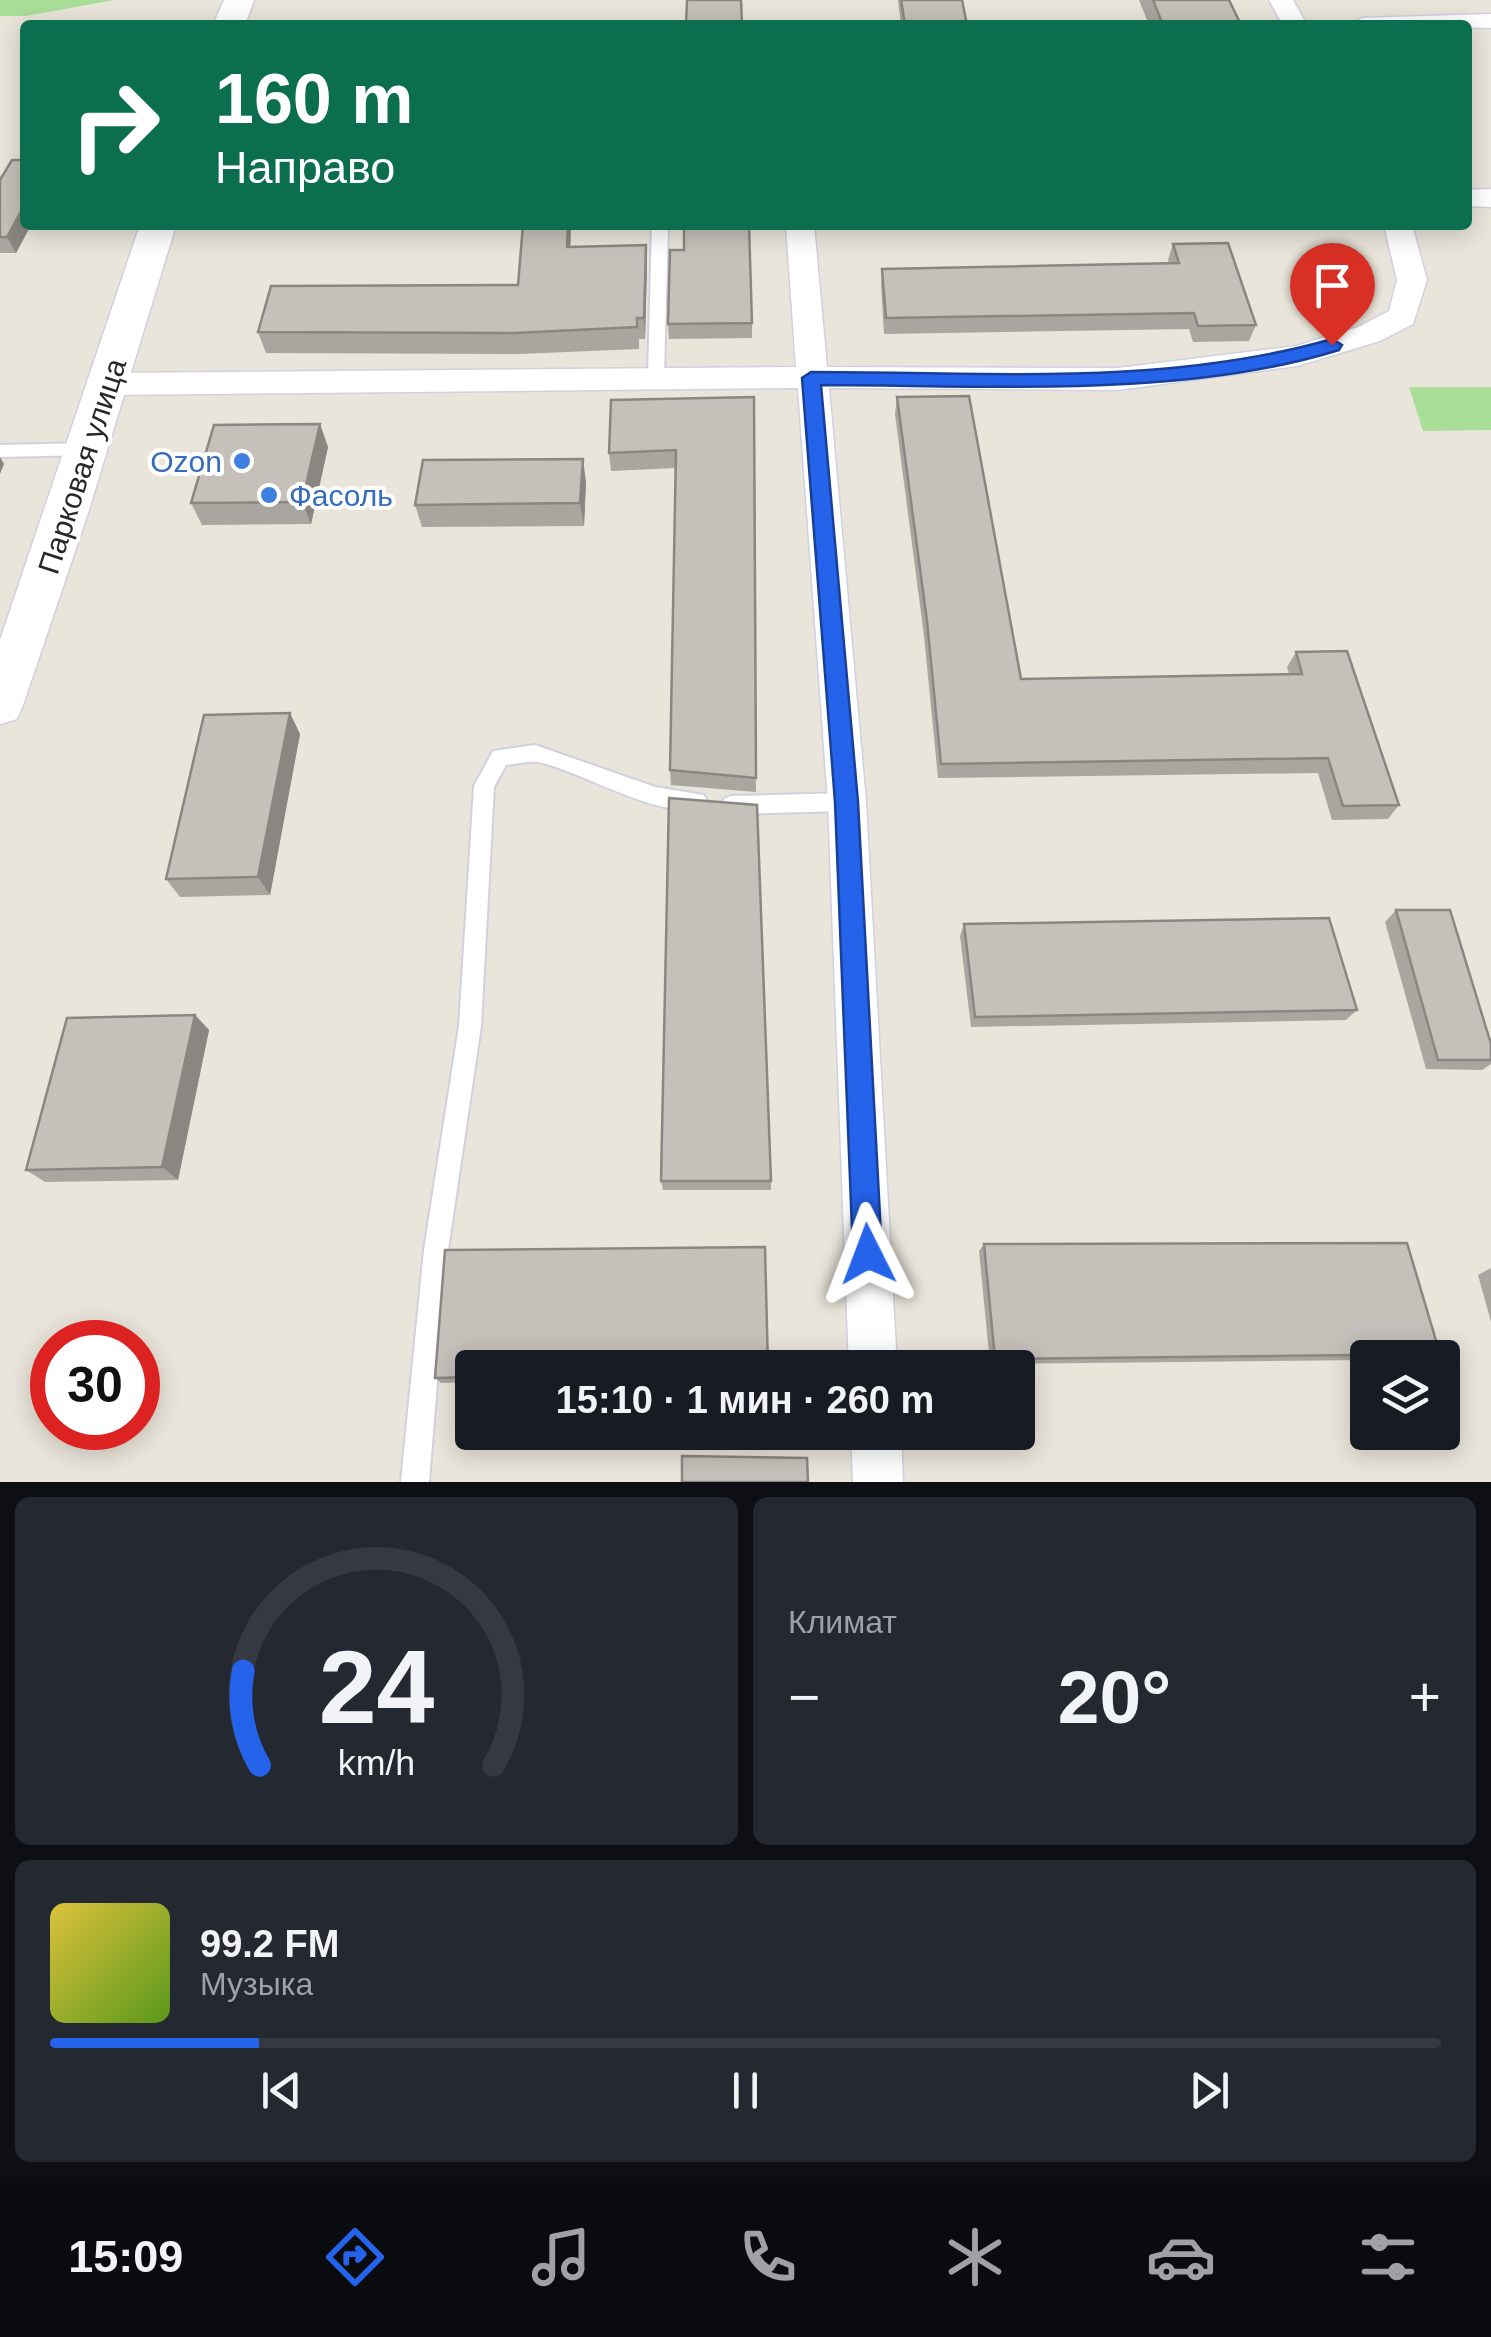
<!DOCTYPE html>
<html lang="ru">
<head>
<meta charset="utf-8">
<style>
	:root { --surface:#171b24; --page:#242831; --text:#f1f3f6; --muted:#9ea1a6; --line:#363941; --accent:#2563eb }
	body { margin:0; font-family:Helvetica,sans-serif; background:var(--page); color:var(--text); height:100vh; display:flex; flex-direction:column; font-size:38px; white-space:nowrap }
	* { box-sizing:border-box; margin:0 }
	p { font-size:32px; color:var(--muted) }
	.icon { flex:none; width:55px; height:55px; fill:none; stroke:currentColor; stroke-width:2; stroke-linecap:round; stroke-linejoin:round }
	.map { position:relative; height:1482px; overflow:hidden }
	.drawer { display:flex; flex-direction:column; gap:15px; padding:15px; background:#0d0f14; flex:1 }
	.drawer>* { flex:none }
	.guide { position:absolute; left:20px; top:20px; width:1452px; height:210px; border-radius:10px; box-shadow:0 5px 25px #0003; background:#0b6e4f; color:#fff; overflow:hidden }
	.fabs { position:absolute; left:1350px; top:1340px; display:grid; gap:20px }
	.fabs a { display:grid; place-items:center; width:110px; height:110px; border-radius:10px; background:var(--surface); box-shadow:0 5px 25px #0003; font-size:50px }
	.speed { position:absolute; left:30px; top:1320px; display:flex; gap:20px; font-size:50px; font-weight:700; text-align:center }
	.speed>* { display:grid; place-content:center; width:130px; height:130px; border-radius:50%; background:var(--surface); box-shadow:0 5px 25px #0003; line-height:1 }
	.speed .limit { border:15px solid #d22; background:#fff; color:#111 }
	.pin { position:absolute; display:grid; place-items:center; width:85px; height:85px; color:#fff; margin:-102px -42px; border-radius:50% 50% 50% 0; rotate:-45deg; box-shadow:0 0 10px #0007 }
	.pin .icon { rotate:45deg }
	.me { position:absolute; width:110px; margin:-55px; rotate:357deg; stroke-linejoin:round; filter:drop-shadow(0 0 8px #0008) }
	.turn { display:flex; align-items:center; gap:35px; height:210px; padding:0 30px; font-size:45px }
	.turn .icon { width:130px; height:130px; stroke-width:2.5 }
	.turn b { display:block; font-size:70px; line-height:85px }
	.big { font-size:75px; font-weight:700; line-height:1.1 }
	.drawer .card { flex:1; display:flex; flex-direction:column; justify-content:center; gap:15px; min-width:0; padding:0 35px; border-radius:15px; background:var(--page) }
	.drawer .dial { align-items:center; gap:0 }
	.dial svg { height:260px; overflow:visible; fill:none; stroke:var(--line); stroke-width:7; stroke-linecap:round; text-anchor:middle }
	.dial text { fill:var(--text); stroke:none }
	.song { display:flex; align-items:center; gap:30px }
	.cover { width:120px; height:120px; border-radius:15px; background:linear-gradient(135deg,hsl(50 70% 55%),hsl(90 70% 35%)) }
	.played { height:10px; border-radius:5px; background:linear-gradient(90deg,var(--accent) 15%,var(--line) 15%) }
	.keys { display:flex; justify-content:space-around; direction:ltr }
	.heat { display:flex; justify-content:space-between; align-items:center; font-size:55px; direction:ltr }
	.drawer .tiles { flex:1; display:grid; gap:15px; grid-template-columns:1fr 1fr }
	.card:last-child { grid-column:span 2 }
	.trip { position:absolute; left:455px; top:1350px; width:580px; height:100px; border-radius:10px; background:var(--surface); box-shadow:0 5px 25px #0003; font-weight:700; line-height:100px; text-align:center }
	.tab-bar { display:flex; height:160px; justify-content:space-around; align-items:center; background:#090b0e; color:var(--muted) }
	.tab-bar .icon { width:70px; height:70px }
	.tab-bar .selected { color:var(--accent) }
	.tab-bar b { font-size:45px; color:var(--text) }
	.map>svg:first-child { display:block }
	.green { fill:#a9de99 }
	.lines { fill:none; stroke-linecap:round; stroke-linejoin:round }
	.service-casing { stroke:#cfd1e0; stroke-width:4 }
	.minor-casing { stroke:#cfd1e0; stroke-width:3 }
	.tertiary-casing { stroke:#cfd1e0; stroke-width:3 }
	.service { fill:#fff; fill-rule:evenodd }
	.minor { fill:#fff; fill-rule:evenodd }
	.tertiary { fill:#fff; fill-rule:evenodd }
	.wall { fill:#a9a6a0 }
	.shaded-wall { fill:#8a8782 }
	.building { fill:#c5c1ba; stroke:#8a8782; stroke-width:2.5 }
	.route { fill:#2563eb; stroke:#184099; stroke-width:2.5 }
	.shop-dot { fill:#3f7fe0; stroke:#fff; stroke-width:4 }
	.labels { text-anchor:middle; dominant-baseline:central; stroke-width:8; stroke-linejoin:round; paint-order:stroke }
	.shop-label { font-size:30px; fill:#366cbe; stroke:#fff; text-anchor:end }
	.street-label { font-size:30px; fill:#282828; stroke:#fff }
</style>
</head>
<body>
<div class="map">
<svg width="1491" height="1482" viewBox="0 0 1491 1482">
	<rect width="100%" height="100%" fill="#eae5da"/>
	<g class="green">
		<polygon points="0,0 114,0 26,16 0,16"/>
		<polygon points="1409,387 1491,387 1491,430 1423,431"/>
	</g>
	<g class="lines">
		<g class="service-casing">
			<g id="service">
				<polygon points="652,225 668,225 664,377 656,383 648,377"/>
				<polygon points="88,443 97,449 88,455 0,457 0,445"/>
				<path d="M535 745 655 787 704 795 707 801 704 807C662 822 582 771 538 762 528 761 516 764 506 765L494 787 481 1026 448 1250 429 1482H401L424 1250 459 1026 474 786 493 751Z"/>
				<polygon points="847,793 854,796 857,802 854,808 847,811 731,814 724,811 721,805 724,799 731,796"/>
			</g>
		</g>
		<g class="minor-casing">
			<g id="minor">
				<polygon points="1269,0 1293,0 1307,25 1283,25"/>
				<polygon points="1491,14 1491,28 1350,25 1362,18"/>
				<polygon points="1491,189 1491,207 1468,206 1468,190"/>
				<polygon points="786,225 814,225 827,367 1118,368 1296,346 1358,327 1389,311 1397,280 1384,225 1412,225 1427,280 1413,324 1380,341 1297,366 1118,390 829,388 866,802 897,1368 849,1368 828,802 798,388 110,395 99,392 94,384 99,376 110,373 796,367"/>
				<polygon points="851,1432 901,1432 903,1482 853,1482"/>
			</g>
		</g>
		<g class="tertiary-casing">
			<g id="tertiary">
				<polygon points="224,0 254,0 245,25 213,25"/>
				<polygon points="140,225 176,225 88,513 23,705 17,719 0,724 0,640"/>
			</g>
		</g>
		<use href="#service" class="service"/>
		<use href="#minor" class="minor"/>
		<use href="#tertiary" class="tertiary"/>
	</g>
	<g class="wall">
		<polygon points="898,0 962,0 967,25 901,25"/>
		<polygon points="1139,0 1229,0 1241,25 1149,25"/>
		<polygon points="0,180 25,225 31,225 16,253 0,253"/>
		<polygon points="288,225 413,225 289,227"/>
		<polygon points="1173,244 1256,325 1249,341 1193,342 1189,329 884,334 881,285 882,269 1169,264 1168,260"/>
		<polygon points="570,247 647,266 645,339 639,339 639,349 519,354 266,353 258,332 518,285"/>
		<polygon points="752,323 752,338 669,339 668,324"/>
		<polygon points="754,397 756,792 671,785 670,770 676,468 611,471 609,453"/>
		<polygon points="897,397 1021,679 1289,674 1287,667 1296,652 1399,805 1388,819 1332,820 1318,773 938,778 924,636 895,414"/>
		<polygon points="320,424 328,447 311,524 202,525 191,503"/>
		<polygon points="586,482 584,526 422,527 415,505"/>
		<polygon points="300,734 270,895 180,897 166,879"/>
		<polygon points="1396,910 1491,1044 1491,1064 1482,1070 1426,1069 1385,922"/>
		<polygon points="964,924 1357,1010 1346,1020 971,1027 960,936"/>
		<polygon points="195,1015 209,1030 178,1180 45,1182 26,1170"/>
		<polygon points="661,1181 771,1181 771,1190 663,1190"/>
		<polygon points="984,1244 1440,1354 1431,1358 1368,1358 1368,1360 990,1364 979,1251"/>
		<polygon points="1491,1268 1491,1322 1478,1275"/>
		<polygon points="472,1368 472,1382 441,1383 435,1378"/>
	</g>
	<g class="shaded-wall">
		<polygon points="25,204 25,225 31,225 16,253 7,237"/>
		<polygon points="568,225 571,225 570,269 567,247"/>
		<polygon points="646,245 647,266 645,339 644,318"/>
		<polygon points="320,424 328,447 311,524 302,502"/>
		<polygon points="0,457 4,464 0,474"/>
		<polygon points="583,459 586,482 584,526 580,503"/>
		<polygon points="290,713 300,734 270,895 258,877"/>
		<polygon points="195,1015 209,1030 178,1180 162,1167"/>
	</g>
	<g class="building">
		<polygon points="687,0 741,0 742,25 686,25"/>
		<polygon points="901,0 962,0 967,25 905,25"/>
		<polygon points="1153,0 1229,0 1241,25 1163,25"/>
		<polygon points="12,160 25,160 25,204 7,237 0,237 0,180"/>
		<polygon points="523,225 568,225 567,247 646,245 644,318 637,318 637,327 515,333 258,332 271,286 518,285"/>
		<polygon points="684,225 749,225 752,323 668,324 670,250 684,250"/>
		<polygon points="1228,243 1256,325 1198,326 1194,313 886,318 882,269 1179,263 1173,244"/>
		<polygon points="969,396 1021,679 1302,674 1296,652 1347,651 1399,805 1343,806 1328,758 941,764 927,621 897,397"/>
		<polygon points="754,397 756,778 670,770 676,450 609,453 611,400"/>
		<polygon points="320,424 302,502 191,503 214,425"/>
		<polygon points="583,459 580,503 415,505 423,460"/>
		<polygon points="290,713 258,877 166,879 204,715"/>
		<polygon points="669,798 757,805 771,1181 661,1181"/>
		<polygon points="1396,910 1450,910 1491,1044 1491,1060 1438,1060"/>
		<polygon points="1329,918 1357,1010 975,1017 964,924"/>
		<polygon points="195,1015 162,1167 26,1170 67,1018"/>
		<polygon points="1407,1243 1440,1354 995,1359 984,1244"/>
		<polygon points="765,1247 768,1368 472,1368 472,1377 435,1378 445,1250"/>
		<polygon points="682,1456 807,1458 808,1482 682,1482"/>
	</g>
	<path class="route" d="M1332 339 1342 345 1339 350C1181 399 986 385 821 385L858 802 882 1254 878 1264 868 1268 857 1264 853 1254 835 802 802 378 811 372C984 372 1165 387 1332 339Z"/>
	<g class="shop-dot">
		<circle cx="242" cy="461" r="10"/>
		<circle cx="269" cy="495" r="10"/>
	</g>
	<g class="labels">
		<g class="shop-label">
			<text x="222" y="461">Ozon</text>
			<text x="289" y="495" text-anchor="start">Фасоль</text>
		</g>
		<g class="street-label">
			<text transform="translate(82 466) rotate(-72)">Парковая улица</text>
		</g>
	</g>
</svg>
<div class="fabs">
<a><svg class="icon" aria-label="layers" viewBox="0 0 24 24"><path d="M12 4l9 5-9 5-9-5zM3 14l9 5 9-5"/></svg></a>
</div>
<div class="speed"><div class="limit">30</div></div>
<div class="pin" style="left:1332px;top:345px;background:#d93025"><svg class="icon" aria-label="arrive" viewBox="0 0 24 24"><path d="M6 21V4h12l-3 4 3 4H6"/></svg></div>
<svg class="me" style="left:868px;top:1254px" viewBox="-20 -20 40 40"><path d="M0-17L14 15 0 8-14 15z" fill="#2563eb" stroke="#fff" stroke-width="4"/></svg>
<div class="trip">15:10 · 1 мин · 260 m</div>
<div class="guide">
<div class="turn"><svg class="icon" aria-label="right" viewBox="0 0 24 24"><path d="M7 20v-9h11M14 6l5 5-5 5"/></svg><div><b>160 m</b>Направо</div></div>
</div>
</div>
<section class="drawer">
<div class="tiles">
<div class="card dial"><svg viewBox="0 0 100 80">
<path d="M14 69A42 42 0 1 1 86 69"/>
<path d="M14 69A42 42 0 0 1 9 40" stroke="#2563eb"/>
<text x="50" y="56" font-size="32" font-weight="700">24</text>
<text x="50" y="72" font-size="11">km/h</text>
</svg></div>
<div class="card"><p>Климат</p>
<div class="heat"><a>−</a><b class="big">20°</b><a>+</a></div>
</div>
<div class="card">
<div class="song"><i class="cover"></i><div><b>99.2 FM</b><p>Музыка</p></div></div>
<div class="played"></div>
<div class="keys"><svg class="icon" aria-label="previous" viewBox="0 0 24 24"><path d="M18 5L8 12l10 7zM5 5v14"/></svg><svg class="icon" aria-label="pause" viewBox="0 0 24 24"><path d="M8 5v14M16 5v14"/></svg><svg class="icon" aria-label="next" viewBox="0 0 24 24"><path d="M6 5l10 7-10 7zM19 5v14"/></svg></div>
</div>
</div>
</section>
<nav class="tab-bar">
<b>15:09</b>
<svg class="icon selected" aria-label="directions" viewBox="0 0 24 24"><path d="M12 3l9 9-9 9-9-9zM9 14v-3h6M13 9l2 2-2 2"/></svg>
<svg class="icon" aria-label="music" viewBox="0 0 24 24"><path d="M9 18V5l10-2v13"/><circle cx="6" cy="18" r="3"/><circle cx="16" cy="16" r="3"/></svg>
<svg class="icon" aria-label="phone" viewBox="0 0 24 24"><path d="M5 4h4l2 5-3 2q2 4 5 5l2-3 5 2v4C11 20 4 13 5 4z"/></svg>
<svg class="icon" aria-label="climate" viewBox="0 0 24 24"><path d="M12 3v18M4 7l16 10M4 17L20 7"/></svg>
<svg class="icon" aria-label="car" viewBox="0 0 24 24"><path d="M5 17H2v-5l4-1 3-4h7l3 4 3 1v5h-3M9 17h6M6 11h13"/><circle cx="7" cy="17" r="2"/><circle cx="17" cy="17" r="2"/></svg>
<svg class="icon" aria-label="filters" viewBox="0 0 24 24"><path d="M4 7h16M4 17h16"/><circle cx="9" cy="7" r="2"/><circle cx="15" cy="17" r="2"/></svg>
</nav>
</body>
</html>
